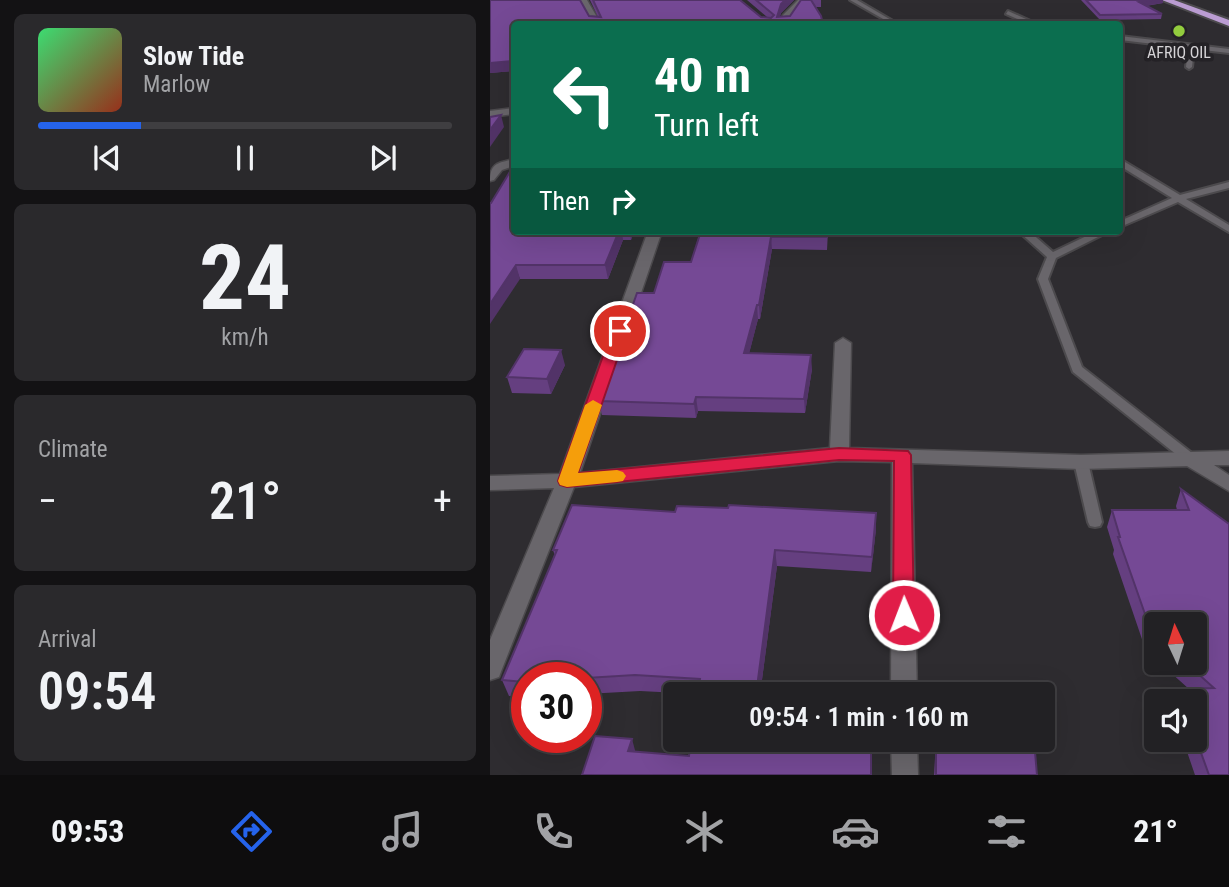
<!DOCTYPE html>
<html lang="en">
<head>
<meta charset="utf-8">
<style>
	:root { --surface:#222124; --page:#2a292c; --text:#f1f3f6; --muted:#a2a3a6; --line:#3f3e41; --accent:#2563eb }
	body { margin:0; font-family:"Roboto Condensed",sans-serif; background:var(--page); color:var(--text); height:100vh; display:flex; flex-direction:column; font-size:26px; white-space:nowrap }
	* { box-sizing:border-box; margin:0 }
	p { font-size:23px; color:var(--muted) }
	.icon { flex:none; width:38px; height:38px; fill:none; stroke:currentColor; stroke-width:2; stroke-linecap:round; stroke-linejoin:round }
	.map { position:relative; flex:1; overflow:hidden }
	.sheet { display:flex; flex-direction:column; gap:14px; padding:14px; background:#131214; width:490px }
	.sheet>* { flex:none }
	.guide { position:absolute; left:21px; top:21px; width:612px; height:214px; border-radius:7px; box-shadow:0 7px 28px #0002,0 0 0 2px var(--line); background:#0b6e4f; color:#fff; overflow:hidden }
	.needle { width:46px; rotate:356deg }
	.buttons { position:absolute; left:654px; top:612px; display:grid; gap:14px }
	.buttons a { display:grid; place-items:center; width:63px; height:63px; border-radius:7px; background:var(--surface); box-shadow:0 7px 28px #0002,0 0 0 2px var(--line); font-size:35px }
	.speed { position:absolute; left:21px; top:662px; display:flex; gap:14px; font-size:35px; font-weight:700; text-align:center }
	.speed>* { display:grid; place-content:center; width:91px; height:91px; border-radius:50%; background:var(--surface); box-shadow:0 7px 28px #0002,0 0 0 2px var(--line); line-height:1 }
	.speed .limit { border:10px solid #d22; background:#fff; color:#111 }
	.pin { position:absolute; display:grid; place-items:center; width:60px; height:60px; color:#fff; margin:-30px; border:4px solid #fff; border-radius:50%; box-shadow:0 2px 7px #0007 }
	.me { position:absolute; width:77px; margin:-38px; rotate:359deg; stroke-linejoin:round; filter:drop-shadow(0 0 5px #0008) }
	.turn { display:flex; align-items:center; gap:24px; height:147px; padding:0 28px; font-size:32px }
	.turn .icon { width:91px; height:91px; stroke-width:2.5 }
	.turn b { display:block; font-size:49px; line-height:60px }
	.then { display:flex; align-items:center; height:66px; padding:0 28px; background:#0003; gap:14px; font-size:26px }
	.big { font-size:52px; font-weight:600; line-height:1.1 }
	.sheet .tile { flex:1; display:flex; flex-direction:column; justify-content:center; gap:10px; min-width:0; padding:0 24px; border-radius:10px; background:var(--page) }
	.sheet .dial { align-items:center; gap:0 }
	.dial b { font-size:91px; line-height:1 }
	.song { display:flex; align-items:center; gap:21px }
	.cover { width:84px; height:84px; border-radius:10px; background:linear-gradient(135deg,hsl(140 70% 55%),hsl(10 70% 35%)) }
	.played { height:7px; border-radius:4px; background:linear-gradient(90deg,var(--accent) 25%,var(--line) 25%) }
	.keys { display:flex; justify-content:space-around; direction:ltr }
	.heat { display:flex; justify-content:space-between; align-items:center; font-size:38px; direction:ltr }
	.trip { position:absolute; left:173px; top:682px; width:392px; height:70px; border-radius:7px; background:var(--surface); box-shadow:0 7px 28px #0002,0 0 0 2px var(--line); font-weight:600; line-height:70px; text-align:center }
	.dock { display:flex; height:112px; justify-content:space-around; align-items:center; background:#0e0d0e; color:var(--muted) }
	.dock .icon { width:49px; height:49px }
	.dock .on { color:var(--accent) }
	.dock b { font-size:32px; color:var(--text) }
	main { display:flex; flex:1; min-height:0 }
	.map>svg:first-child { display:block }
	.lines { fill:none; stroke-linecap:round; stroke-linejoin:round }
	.service-casing { stroke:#4c4a4d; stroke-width:4 }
	.minor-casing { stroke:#4c4a4d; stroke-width:3 }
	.trunk-casing { stroke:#4c4a4d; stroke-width:4 }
	.service { fill:#69666b; fill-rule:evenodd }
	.minor { fill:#69666b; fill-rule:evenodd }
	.trunk { fill:#ba9cd2; fill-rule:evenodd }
	.wall { fill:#653f80 }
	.shaded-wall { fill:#523368 }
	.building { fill:#754995; stroke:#523368; stroke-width:2 }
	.route { fill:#e11d48; stroke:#92132f; stroke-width:2 }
	.slow { fill:#f59e0b }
	.poi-dot { fill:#93cd3e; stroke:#242226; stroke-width:2.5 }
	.labels { text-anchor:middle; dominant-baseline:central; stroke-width:7; stroke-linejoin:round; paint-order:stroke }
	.far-poi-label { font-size:16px; fill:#d6d4d7; stroke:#242226 }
</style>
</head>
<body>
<main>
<section class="sheet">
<div class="tile">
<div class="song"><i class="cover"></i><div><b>Slow Tide</b><p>Marlow</p></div></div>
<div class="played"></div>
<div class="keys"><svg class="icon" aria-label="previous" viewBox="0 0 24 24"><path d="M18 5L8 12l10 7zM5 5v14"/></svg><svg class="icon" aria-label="pause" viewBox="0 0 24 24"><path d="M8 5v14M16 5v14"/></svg><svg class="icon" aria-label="next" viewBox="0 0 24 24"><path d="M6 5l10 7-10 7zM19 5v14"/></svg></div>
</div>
<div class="tile dial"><b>24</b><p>km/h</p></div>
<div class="tile"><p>Climate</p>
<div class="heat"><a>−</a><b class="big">21°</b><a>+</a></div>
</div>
<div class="tile"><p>Arrival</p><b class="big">09:54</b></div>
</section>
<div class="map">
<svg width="739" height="775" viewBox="0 0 739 775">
	<rect width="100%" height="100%" fill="#2e2c30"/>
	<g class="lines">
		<g class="service-casing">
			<g id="service">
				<polygon points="360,0 367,0 408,24 402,24"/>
				<polygon points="518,11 545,23 546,24 539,24 516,14"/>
				<polygon points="630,36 739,49 739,53 704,49 702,67 699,69 696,67 698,48 630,40"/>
				<polygon points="630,159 690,195 739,182 739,188 696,199 739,225 739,232 688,202 630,227 630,221 682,198 630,166"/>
				<polygon points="528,231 539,231 563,252 607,231 620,231 566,258 558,279 592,367 707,457 709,460 707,463 697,463 583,372 548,279 557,257"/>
				<polygon points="591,457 596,459 598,462 612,522 610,526 605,527 600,526 598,522 584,462 586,459"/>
			</g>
		</g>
		<g class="minor-casing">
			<g id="minor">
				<polygon points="89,0 97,0 111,24 103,24"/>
				<polygon points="308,0 316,0 300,18 298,24 290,24 293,15"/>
				<polygon points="24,108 24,114 0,117 0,111"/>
				<path d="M24 159V166L12 170 4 180 0 181C0 163 8 163 24 159Z"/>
				<polygon points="158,231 172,231 90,473 340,448 345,343 353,338 361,343 359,448 591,455 739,451 739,465 724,465 739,475 739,491 697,466 591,469 422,463 427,695 401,695 402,462 349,461 84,487 12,669 9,677 0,680 0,640 64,488 0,490 0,476 70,474"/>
				<polygon points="401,740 427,740 428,775 402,775"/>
			</g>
		</g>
		<g class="trunk-casing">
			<polygon id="trunk" points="672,0 684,0 739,20 739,26"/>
		</g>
		<use href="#service" class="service"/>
		<use href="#minor" class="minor"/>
		<use href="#trunk" class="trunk"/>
	</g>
	<g class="wall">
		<polygon points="0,0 90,0 99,16 108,17 100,0 250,0 271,17 277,17 257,0 304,0 291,13 290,16 300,16 311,0 331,0 331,7 326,7 331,16 333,24 24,24 24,71 0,73"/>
		<polygon points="591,0 673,0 673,3 656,6 672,14 671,19 610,20"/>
		<polygon points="1,203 24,231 144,231 141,240 133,240 118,279 30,279"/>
		<polygon points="178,231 338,231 337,250 282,249 270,319 268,319 259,353 322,369 315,413 208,411 206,418 112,415 109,401 164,293 201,262 210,232"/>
		<polygon points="75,365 61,394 22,393 17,377"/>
		<polygon points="691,489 739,524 739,775 705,775 693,740 705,740 705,702 683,702 689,689 699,689 670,663 705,663 667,625 667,661 656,651 623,554 624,550 617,527 622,510 687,510 686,506"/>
		<polygon points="386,529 381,572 287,566 271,687 273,687 273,690 208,694 150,691 96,694 96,677 37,677 37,697 19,696 12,680 65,556 63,550"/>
		<polygon points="446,740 544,740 547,775 444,775"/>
	</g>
	<g class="shaded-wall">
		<polygon points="295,0 304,0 291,13 288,24 287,17 291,4"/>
		<polygon points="662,0 673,0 673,3 648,7 649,2"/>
		<polygon points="24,61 24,71 0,73 0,63"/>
		<polygon points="11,115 14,127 0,147 0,130"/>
		<polygon points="129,231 132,231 133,240 118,279 115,265"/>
		<polygon points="140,231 144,231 141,240"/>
		<polygon points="281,237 282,249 270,319 269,305"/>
		<polygon points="26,265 30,279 0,324 0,304"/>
		<polygon points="267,305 268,319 256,366 254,353"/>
		<polygon points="71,350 75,365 61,394 57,379"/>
		<polygon points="321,355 322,369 315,413 314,399"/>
		<polygon points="206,397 208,411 206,418 204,404"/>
		<polygon points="386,513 386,529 381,572 382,557"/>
		<polygon points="285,550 287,566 270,695 267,687"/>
		<polygon points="142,739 146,754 138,751"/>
	</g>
	<g class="building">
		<polygon points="0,0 90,0 99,16 111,17 103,0 250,0 271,17 281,18 284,15 266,0 295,0 291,4 287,17 300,16 311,0 321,0 331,16 333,24 24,24 24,61 0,63"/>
		<polygon points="596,0 662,0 649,2 672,14 610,15"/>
		<polygon points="11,115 0,130 0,117"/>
		<polygon points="24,165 24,231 129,231 115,265 26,265 0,304 0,203 1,203"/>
		<polygon points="211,231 337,231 336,237 281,237 269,305 267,305 254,353 321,355 314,399 206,397 204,404 109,401 147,293 164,293 174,262 201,262"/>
		<polygon points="34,349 71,350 57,379 17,377"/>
		<polygon points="691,489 739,524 739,775 719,775 705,736 705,702 693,702 689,689 724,688 696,663 705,663 705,625 667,625 667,638 662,634 628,537 630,537 622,510 699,510"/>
		<polygon points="82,505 185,512 187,506 238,508 239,505 386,513 382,557 285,550 267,687 273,687 273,690 382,693 382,695 208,695 210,679 145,675 96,678 96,677 37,677 37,682 34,682 12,680 67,550 63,550"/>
		<polygon points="105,736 142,739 138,751 199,756 201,740 381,740 381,775 92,775"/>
		<polygon points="446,740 544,740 547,775 446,775"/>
	</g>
	<polygon class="route" points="130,327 137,331 88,473 349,448 418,451 421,455 424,615 421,621 414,623 406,621 403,615 404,461 349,460 77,487 70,485 68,481 122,331"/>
	<polygon class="slow" points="103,400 112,405 88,473 127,470 133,472 136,476 133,481 127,482 77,487 70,485 68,481 95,405"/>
	<circle class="poi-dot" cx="689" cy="31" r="7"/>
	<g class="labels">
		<g class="far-poi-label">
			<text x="689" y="52">AFRIQ OIL</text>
		</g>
	</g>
</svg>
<div class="buttons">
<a><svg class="needle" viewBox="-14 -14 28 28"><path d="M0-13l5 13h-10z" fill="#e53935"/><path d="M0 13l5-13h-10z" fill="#a2a3a6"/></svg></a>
<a><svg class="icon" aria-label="sound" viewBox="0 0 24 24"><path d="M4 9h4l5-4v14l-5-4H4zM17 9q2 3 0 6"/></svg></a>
</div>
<div class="speed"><div class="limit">30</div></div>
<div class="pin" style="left:130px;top:331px;background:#d93025"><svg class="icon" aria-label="arrive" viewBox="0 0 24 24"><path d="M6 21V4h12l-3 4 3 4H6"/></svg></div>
<svg class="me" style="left:414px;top:615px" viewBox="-20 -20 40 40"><circle r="17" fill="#e11d48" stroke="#fff" stroke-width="3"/><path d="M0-11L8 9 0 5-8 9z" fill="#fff"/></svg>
<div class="trip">09:54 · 1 min · 160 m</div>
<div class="guide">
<div class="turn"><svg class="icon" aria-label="left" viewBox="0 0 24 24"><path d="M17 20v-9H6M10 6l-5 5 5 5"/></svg><div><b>40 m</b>Turn left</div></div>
<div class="then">Then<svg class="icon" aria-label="right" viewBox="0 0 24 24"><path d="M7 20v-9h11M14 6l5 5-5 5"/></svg></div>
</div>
</div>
</main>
<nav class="dock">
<b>09:53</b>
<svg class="icon on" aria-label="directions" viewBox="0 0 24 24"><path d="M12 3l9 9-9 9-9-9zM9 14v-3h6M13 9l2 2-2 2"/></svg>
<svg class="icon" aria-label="music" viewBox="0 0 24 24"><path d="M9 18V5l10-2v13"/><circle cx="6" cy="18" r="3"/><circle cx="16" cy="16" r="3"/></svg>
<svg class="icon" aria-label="phone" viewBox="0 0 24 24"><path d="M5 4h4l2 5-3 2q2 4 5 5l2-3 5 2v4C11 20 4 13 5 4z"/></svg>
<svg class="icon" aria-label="climate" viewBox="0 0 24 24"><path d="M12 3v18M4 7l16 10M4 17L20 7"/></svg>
<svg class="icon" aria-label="car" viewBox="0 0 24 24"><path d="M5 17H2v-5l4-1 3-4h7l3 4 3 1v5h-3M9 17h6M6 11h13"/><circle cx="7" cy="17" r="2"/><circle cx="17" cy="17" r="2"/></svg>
<svg class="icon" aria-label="filters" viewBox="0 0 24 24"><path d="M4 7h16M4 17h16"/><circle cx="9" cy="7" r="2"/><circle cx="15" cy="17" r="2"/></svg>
<b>21°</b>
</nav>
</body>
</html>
